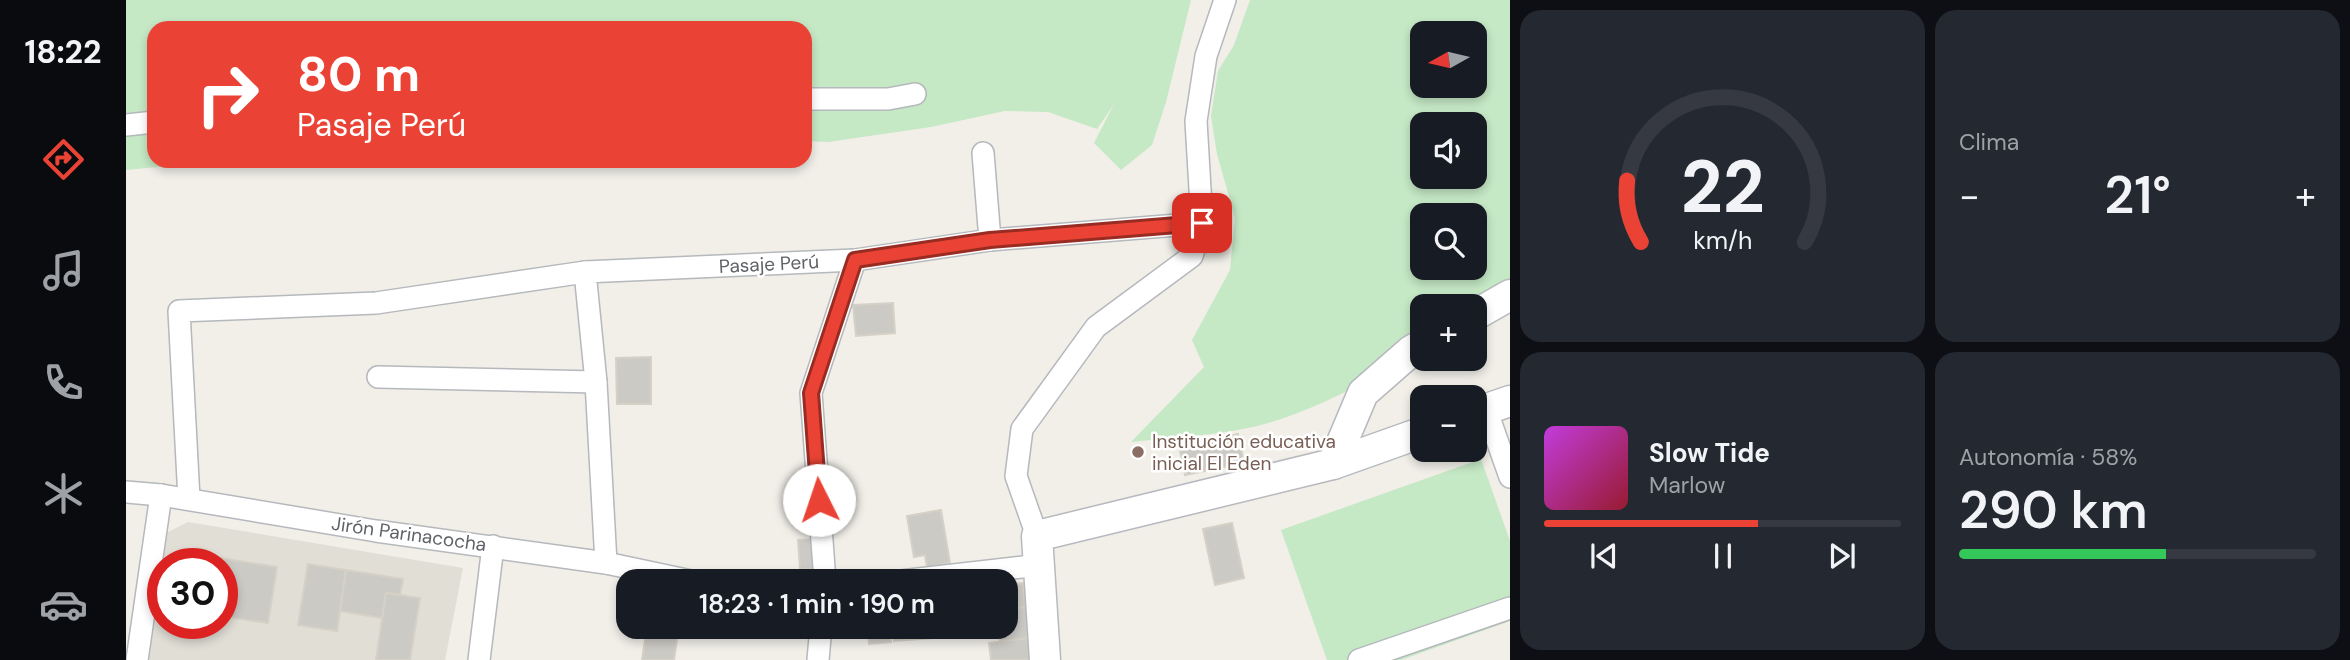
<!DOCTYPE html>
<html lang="es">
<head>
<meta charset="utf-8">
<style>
	:root { --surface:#171b24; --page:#242831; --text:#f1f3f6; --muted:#9ea1a6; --line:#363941; --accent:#ea4335 }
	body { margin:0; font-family:"DM Sans",sans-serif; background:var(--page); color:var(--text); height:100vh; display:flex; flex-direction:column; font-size:26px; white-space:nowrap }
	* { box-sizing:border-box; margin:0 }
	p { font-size:23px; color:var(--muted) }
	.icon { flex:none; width:38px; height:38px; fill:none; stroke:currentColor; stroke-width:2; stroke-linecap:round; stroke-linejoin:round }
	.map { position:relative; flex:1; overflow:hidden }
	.drawer { display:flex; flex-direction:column; gap:10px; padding:10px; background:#0d0f14; width:840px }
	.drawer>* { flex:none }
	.top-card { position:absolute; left:21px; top:21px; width:665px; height:147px; border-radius:21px; box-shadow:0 4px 10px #0003; background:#ea4335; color:#fff; overflow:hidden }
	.needle { width:46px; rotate:262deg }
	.controls { position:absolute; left:1284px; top:21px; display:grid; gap:14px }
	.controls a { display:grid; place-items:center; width:77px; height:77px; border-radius:14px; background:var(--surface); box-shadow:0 4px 10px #0003; font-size:35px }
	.speed { position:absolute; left:21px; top:548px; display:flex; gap:14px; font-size:35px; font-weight:700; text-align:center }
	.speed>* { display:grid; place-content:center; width:91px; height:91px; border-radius:50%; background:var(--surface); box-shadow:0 4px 10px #0003; line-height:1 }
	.speed .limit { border:10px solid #d22; background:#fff; color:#111 }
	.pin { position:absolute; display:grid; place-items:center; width:60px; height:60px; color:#fff; margin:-30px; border-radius:14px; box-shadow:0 4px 10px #0006 }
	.me { position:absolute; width:77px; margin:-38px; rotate:356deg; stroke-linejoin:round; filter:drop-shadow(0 0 5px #0008) }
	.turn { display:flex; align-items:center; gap:24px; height:147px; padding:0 35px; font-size:32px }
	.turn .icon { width:91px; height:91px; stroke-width:2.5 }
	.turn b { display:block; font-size:49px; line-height:60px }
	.big { font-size:52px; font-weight:600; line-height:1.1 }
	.drawer .tile { flex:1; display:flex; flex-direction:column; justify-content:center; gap:10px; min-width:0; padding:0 24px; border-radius:21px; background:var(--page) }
	.drawer .dial { align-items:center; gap:0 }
	.dial svg { height:182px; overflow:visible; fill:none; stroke:var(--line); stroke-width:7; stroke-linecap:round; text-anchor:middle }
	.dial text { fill:var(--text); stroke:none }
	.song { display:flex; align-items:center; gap:21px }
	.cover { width:84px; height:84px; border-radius:10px; background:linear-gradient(135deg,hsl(290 70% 55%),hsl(350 70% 35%)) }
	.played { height:7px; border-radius:4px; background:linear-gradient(90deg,var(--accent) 60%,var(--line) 60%) }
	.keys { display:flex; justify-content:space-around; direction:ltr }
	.heat { display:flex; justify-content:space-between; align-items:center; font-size:38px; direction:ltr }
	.charge { height:10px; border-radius:5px; background:linear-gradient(90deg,#34c759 58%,var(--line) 0) }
	.drawer .tiles { flex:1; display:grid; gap:10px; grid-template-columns:repeat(2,1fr) }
	.trip { position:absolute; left:490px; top:569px; width:402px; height:70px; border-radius:21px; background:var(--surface); box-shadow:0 4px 10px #0003; font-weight:600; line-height:70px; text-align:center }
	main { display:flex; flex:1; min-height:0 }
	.tab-bar { display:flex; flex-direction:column; width:126px; justify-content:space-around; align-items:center; background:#090b0e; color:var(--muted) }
	.tab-bar .icon { width:49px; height:49px }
	.tab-bar .on { color:var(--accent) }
	.tab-bar b { font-size:32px; color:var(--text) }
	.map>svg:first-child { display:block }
	.education { fill:#e1ded6; fill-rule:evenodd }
	.green { fill:#c5e8c5; fill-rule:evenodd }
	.building { fill:#cccac5; stroke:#d6d1c6; stroke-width:2 }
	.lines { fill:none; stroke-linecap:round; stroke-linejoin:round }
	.street-casing { stroke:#b5b8bc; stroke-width:24 }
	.secondary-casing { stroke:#b6babf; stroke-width:33 }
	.street { stroke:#fff; stroke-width:21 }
	.secondary { stroke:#fff; stroke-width:30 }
	.route-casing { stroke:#982c22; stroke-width:18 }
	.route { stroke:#ea4335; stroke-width:12 }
	.education-dot { fill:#8d6e63; stroke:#fff; stroke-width:2.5 }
	.labels { text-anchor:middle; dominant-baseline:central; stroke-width:5; stroke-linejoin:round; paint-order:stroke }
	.street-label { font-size:19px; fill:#5f6368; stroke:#fff }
	.education-label { font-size:19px; fill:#785e54; stroke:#fff; text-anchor:start }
</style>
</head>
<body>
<main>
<nav class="tab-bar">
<b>18:22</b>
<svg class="icon on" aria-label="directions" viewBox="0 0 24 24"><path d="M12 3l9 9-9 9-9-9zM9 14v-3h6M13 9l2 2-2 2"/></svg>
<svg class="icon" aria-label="music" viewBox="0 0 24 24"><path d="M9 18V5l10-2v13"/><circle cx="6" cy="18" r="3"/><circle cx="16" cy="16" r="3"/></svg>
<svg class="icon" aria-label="phone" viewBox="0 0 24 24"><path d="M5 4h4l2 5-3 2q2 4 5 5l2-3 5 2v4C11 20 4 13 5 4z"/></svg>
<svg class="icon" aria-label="climate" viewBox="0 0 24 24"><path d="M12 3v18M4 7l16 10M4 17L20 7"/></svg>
<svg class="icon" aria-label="car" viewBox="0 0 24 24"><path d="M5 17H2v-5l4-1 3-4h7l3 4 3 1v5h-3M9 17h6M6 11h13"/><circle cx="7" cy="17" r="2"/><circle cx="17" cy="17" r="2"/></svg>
</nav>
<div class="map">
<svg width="1384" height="660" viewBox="0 0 1384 660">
	<rect width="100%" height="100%" fill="#f1efe8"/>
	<path class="education" d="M62 522 337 568 319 660H22L40 533ZM37 564H96V623H37Z"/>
	<g class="green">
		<polygon points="0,0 1065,0 1040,102 1026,145 995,170 968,143 988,104 971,129 922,112 879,111 805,127 702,142 679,141 679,28 28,28 28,161 93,161 0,170"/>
		<path d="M1124 0H1384V298L1349 306H1297V349C1253 375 1207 401 1158 418 1111 435 1055 436 1005 442L1078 367 1066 340 1104 270 1109 218 1091 154 1085 116 1092 71 1108 45ZM1297 33H1349V86H1297ZM1297 124H1349V177H1297ZM1297 215H1349V268H1297Z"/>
		<polygon points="1355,459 1384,541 1384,621 1275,660 1201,660 1155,530"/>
	</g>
	<g class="building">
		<polygon points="767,303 769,333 730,336 727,305"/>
		<polygon points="525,357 525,404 491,404 490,358"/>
		<polygon points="1112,434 1118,463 1059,475 1053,446"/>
		<polygon points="815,510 824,563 801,567 799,555 788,557 781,516"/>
		<polygon points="1106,523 1118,578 1089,585 1077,529"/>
		<polygon points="691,539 693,568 674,569 672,540"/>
		<polygon points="94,558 151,567 142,623 96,616"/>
		<polygon points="182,564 220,570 211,631 172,625"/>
		<polygon points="220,570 277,579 274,595 260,593 256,618 214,611"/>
		<polygon points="897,583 900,607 880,609 880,585"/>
		<polygon points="260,593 294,598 284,660 250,660"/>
		<polygon points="900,607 903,638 874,641 872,626 880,626 880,609"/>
		<polygon points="521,626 553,626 548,660 516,660"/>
		<polygon points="742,626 764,626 765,642 743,644"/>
		<polygon points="767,626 805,626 806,638 768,641"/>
		<polygon points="903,638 906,660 865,660 863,643"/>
	</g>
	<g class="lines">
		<g class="street-casing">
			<g id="street">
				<polyline points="679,99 762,99 789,94"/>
				<polyline points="0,125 28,122"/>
				<polyline points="857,153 864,240"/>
				<polyline points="252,377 470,382"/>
				<polyline points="1360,409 1384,477"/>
				<polyline points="0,492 35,495 250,531 480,563 565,581"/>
				<polyline points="63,499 53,311 250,303 459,272"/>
				<polyline points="911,536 890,476 896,429 970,327 1066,256 1076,223 1070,121 1080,56 1099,0"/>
				<polyline points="480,563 470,382 459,272 729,260 864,240 1076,223"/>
				<polyline points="699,581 685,393 729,260"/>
				<polyline points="775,581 914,565"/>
				<polyline points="11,660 35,495"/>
				<polyline points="353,660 367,546"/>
				<polyline points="692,660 695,626"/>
				<polyline points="1233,660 1384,608"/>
			</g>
		</g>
		<g class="secondary-casing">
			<g id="secondary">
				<polyline points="1349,315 1384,295"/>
				<polyline points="1349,413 1384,401"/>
				<polyline points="1207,464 1237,393 1285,351 1297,344"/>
				<polyline points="919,660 911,536 1207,464 1297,432"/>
			</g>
		</g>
		<use href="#street" class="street"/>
		<use href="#secondary" class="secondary"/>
	</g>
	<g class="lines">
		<g class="route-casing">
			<polyline id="route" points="693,500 685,393 729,260 864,240 1076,223"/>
		</g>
		<use href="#route" class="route"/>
	</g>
	<circle class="education-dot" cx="1012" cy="452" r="7"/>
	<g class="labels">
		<g class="street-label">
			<text transform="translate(643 264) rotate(-3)">Pasaje Perú</text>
			<text transform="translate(283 534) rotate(8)">Jirón Parinacocha</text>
		</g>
		<g class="education-label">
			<text x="1026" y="441">Institución educativa<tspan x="1026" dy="22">inicial El Eden</tspan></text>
		</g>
	</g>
</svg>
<div class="controls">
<a><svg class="needle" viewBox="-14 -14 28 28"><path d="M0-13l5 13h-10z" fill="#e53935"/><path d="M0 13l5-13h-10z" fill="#9ea1a6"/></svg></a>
<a><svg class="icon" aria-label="sound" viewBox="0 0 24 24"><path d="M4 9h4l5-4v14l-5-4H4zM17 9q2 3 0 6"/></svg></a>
<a><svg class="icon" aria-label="search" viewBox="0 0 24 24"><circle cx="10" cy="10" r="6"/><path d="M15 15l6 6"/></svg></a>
<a>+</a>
<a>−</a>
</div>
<div class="speed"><div class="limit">30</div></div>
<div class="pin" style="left:1076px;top:223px;background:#d93025"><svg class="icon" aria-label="arrive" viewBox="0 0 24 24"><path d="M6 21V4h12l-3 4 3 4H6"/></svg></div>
<svg class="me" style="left:693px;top:500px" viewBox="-20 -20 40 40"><circle r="19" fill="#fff"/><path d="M0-13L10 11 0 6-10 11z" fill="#ea4335"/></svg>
<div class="trip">18:23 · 1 min · 190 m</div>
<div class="top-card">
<div class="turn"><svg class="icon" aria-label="right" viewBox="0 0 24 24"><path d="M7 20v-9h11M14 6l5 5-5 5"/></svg><div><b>80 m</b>Pasaje Perú</div></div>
</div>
</div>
<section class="drawer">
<div class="tiles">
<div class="tile dial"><svg viewBox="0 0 100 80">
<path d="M14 69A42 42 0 1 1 86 69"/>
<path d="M14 69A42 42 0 0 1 8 42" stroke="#ea4335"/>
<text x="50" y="56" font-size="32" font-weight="700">22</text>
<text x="50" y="72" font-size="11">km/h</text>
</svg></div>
<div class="tile"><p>Clima</p>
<div class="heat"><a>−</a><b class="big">21°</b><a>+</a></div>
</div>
<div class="tile">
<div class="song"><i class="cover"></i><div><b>Slow Tide</b><p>Marlow</p></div></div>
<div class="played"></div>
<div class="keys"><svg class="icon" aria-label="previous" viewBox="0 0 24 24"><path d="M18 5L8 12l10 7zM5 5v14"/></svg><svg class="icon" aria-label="pause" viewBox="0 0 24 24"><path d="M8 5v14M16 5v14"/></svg><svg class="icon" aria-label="next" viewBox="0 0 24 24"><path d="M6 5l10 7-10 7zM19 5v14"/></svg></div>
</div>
<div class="tile"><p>Autonomía · 58%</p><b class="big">290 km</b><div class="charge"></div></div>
</div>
</section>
</main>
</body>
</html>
